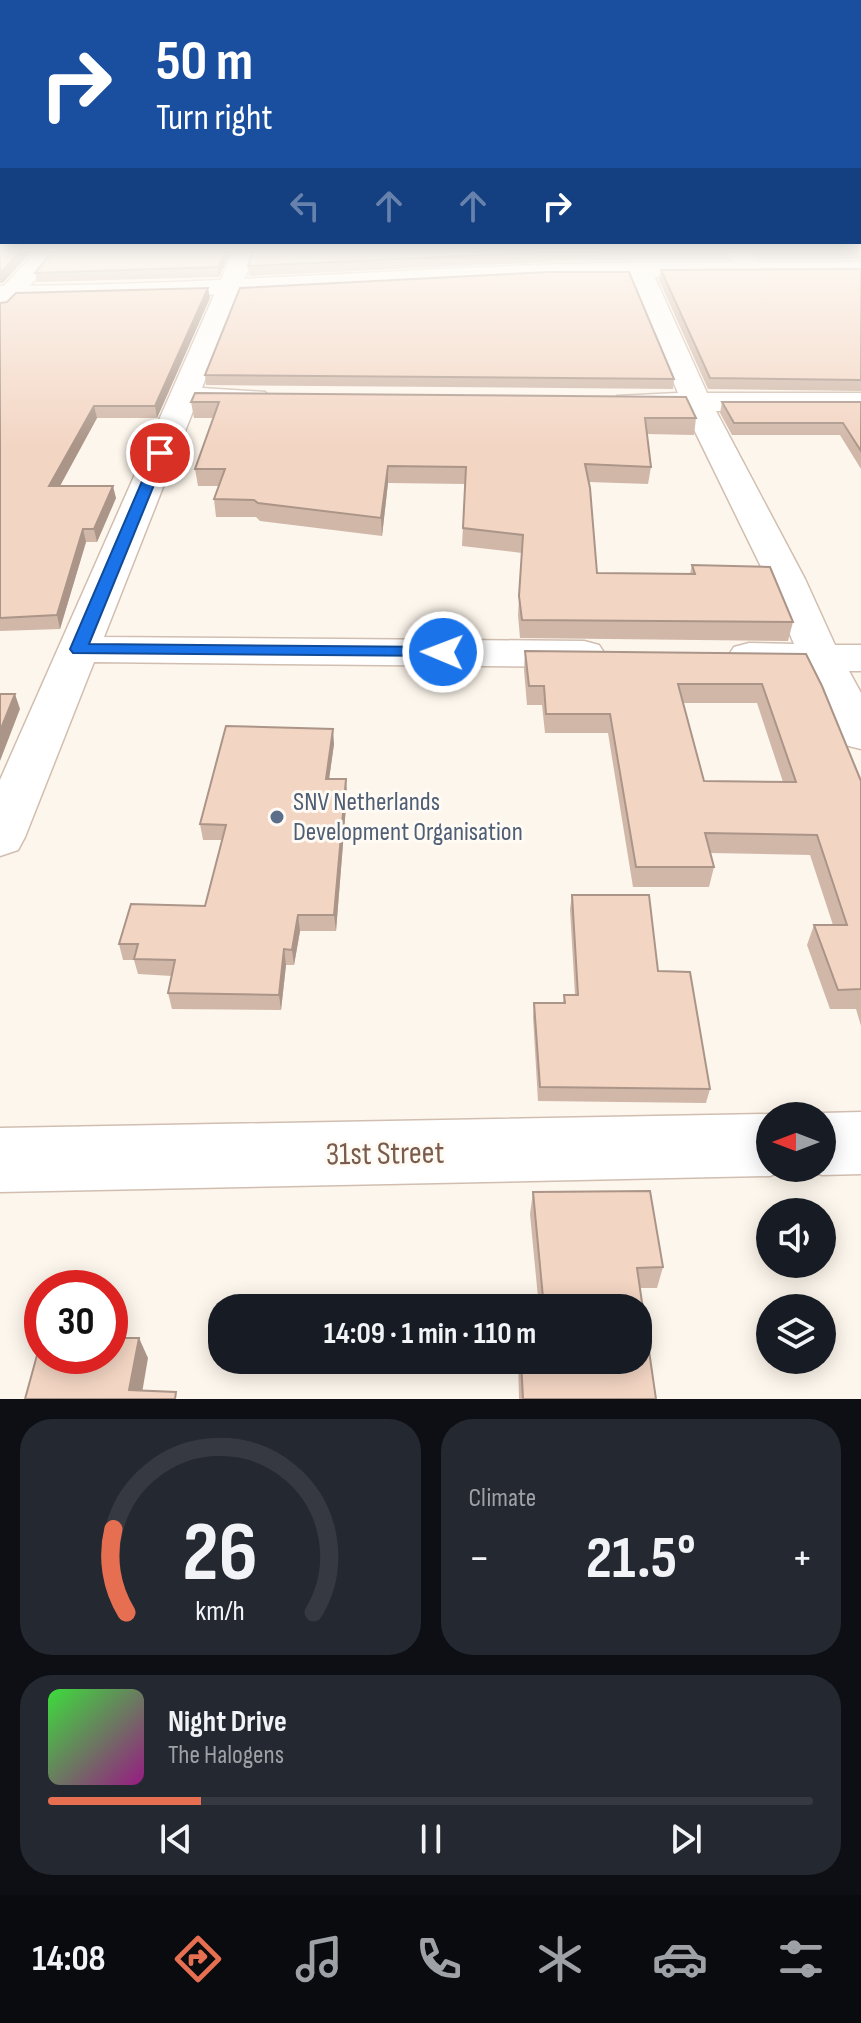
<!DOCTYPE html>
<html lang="en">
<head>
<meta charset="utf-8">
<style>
	:root { --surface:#171b24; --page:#242831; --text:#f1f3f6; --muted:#9ea1a6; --line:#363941; --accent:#e76f51 }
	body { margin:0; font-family:"Sofia Sans Condensed",sans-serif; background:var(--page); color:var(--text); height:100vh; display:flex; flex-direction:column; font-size:30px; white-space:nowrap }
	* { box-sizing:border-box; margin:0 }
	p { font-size:26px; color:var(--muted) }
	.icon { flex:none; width:44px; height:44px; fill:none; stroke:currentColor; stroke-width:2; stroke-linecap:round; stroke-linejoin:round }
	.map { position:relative; height:1399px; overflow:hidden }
	.side { display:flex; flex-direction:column; gap:20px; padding:20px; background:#0d0f14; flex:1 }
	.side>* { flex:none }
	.banner { position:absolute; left:0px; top:0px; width:862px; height:244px; box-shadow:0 4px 20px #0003; background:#1a4fa0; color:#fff; overflow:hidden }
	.needle { width:52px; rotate:270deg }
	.controls { position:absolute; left:756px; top:1102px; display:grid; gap:16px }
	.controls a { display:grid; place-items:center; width:80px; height:80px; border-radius:50%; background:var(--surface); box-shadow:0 4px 20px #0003; font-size:40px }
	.speed { position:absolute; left:24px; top:1270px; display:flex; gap:16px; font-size:40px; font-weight:700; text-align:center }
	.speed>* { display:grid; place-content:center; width:104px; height:104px; border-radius:50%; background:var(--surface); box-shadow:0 4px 20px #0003; line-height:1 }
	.speed .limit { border:12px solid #d22; background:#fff; color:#111 }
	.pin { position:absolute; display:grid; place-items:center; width:68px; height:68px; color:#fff; margin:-34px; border:4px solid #fff; border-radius:50%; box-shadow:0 2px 8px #0007 }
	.me { position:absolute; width:88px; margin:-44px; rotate:271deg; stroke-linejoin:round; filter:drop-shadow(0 0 6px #0008) }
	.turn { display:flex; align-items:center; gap:28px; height:168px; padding:0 24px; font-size:36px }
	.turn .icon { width:104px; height:104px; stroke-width:2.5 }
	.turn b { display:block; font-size:56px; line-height:68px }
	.lanes { display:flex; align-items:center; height:76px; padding:0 24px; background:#0003; justify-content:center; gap:40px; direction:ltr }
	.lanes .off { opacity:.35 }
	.big { font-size:60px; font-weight:700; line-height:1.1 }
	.side .tile { flex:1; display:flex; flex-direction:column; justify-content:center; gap:12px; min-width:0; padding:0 28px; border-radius:32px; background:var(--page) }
	.side .dial { align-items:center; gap:0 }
	.dial svg { height:208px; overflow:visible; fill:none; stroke:var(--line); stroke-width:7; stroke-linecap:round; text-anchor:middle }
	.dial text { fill:var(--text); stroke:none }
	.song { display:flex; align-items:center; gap:24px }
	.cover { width:96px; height:96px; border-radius:12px; background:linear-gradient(135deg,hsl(120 70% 55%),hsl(310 70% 35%)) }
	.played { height:8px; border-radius:4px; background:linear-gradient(90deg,var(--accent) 20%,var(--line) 20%) }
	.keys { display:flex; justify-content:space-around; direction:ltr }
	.heat { display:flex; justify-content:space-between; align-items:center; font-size:44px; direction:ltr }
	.side .tiles { flex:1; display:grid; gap:20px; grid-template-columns:1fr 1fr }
	.tile:last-child { grid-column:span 2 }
	.trip { position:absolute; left:208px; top:1294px; width:444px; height:80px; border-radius:32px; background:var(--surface); box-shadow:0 4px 20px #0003; font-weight:700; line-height:80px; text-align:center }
	.dock { display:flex; height:128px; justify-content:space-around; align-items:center; background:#090b0e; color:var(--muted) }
	.dock .icon { width:56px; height:56px }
	.dock .selected { color:var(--accent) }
	.dock b { font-size:36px; color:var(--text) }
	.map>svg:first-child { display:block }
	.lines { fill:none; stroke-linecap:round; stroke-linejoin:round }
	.minor-casing { stroke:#d1beb0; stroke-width:3 }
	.tertiary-casing { stroke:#d1beb0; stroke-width:3 }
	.minor { fill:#fff; fill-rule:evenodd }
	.tertiary { fill:#fff; fill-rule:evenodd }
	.wall { fill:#d1b7a8; fill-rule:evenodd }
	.shaded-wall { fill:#aa9588 }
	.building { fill:#f3d5c3; stroke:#aa9588; stroke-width:2; fill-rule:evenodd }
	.route { fill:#1a73e8; stroke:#114b97; stroke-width:2 }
	.service-dot { fill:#5c6f8a; stroke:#fffaf3; stroke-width:3 }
	.labels { text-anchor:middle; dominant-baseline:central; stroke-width:6; stroke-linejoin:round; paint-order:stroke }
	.service-label { font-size:26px; fill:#4e5e75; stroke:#fffaf3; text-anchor:start }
	.near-street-label { font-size:32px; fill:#7a5c4d; stroke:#fffaf3 }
</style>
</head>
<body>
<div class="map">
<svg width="861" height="1399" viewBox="0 0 861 1399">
	<rect width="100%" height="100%" fill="#fdf6ec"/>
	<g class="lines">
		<g class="minor-casing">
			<g id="minor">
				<polygon points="38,250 62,250 9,309 0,311 0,290"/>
				<polygon points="234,250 256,250 202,388 265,392 270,398 265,404 195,406 104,637 584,641 599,645 605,654 599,663 584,667 94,662 25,837 18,850 0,856 0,780"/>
				<polygon points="727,250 749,250 759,268 755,273 739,273"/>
				<polygon points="639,262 647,264 651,269 707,393 861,393 861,411 716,411 805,579 835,645 861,645 861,671 849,671 861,693 861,749 845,745 806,670 749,669 734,665 728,656 734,647 749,643 794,644 767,579 685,411 617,408 612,402 617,396 678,393 627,269 631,264"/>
				<polygon points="861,1112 861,1174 822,1175 803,1168 822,1168 822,1116 814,1116 822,1113"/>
				<polygon points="770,1114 776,1116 770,1116 770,1168 791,1168 770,1176 0,1192 0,1128"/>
			</g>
		</g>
		<g class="tertiary-casing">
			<path id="tertiary" d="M652 262H861V276L547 278 166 297 0 300V286C218 285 434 265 652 262Z"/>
		</g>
		<use href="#minor" class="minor"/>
		<use href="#tertiary" class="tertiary"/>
	</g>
	<g class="wall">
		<polygon points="232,250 219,277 37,282 35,273"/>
		<polygon points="254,250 730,250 728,259 570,261 249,276 248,266"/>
		<polygon points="751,250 861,250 861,259 757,259"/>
		<polygon points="861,269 861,391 708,389 659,280 661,270"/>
		<polygon points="210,298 157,418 97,418 59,486 116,498 97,542 86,542 60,629 0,631 0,303"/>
		<polygon points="205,375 674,379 673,389 206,385"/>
		<polygon points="195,393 696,418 694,435 647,434 651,467 648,484 589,482 597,573 690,574 692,565 793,622 788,641 520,638 518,615 522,553 462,546 465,484 388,483 382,536 260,521 256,517 216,517 214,499 219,486 198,486 195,469 213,418 194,418 191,402"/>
		<polygon points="722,402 861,402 861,469 840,435 732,435 720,413"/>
		<path d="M525 651 806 654 861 781V1026L856 1009H830L807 945 814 925H833L810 855 710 853 714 867 709 887H633L608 733H545L542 705H527L524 670ZM683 703H757L783 782 704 781Z"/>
		<polygon points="334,744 329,779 347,794 336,931 300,931 294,965 286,965 281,1010 172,1009 168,993 172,976 138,974 134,960 123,960 119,944 205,906 222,840 203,840 200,824"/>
		<polygon points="572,895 658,971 710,1089 706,1103 538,1101 533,1017 534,1003 563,1003 564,995 575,995 570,909"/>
		<polygon points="533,1192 663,1267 657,1288 640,1288 656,1399 519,1399 518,1360 638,1360 638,1308 539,1308 530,1214"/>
	</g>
	<g class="shaded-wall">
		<polygon points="22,250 33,250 3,283 0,283 0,273"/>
		<polygon points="226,250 232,250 219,277 218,267"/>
		<polygon points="208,288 210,298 157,418 155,406"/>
		<polygon points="94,406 97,418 53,499 49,486"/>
		<polygon points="388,466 388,483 382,536 381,518"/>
		<polygon points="113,486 116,498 97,542 94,529"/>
		<polygon points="83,529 86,542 60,629 57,615"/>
		<polygon points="15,694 20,709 0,761 0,731"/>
		<polygon points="333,729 334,744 327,794 326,779"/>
		<polygon points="346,779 347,794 336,931 334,915"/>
		<polygon points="298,915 300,931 294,965 292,950"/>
		<polygon points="284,949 286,965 281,1010 279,995"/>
		<polygon points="139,1338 148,1358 141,1399 129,1390"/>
	</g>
	<g class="building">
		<polygon points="0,250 22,250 0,273"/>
		<polygon points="54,250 226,250 218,267 35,273"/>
		<polygon points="254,250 652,250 571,251 248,266"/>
		<polygon points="861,269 861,380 710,378 661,270"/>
		<polygon points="548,272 629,272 674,379 205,375 240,288"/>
		<polygon points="208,288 155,406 94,406 49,486 113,486 94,529 83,529 57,615 0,618 0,303 7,302 16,293"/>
		<polygon points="195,393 686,397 696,418 645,418 651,467 585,464 590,488 597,573 695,574 692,565 770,567 793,622 522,620 519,596 523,535 463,528 466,467 388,466 381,518 258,503 254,500 214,499 225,469 195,469 219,402 191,402"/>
		<polygon points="722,402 861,402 861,451 843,423 734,423"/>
		<path d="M525 651 806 654 822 686 861 781V989L838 990 814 925H847L817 835 705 833 714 867H636L610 714H546L544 686H529ZM678 684H762L796 782 704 781Z"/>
		<polygon points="0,694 15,694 0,731"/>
		<polygon points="226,726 333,729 326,779 346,779 334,915 298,915 292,950 284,949 279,995 168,993 175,960 134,959 138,944 119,944 131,904 205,906 226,825 200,824"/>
		<polygon points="572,895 649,895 658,971 690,972 710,1089 540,1087 534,1003 565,1003 564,995 578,995"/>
		<polygon points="650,1191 663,1267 637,1268 656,1399 523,1399 521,1360 638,1360 638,1308 544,1308 533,1192"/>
		<polygon points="42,1337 42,1356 110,1356 110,1338 139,1338 129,1390 176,1392 175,1399 25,1399"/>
	</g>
	<linearGradient id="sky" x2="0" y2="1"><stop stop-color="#97c7e8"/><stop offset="0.56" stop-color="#fefbf6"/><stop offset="1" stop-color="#fefbf6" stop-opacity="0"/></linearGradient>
	<rect width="861" height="446" fill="url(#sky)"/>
	<polygon class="route" points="155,451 167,453 89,644 443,647 452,652 449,656 73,653 70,649"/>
	<circle class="service-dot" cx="277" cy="817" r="8"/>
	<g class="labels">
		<g class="service-label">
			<text x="293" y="802">SNV Netherlands<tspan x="293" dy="30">Development Organisation</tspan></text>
		</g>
		<g class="near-street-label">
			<text transform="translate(385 1154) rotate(-1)">31st Street</text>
		</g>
	</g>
</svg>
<div class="controls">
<a><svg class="needle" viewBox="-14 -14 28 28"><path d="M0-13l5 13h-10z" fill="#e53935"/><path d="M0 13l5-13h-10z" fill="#9ea1a6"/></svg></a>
<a><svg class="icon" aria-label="sound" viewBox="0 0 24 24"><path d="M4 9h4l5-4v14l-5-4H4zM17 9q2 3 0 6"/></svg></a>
<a><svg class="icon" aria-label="layers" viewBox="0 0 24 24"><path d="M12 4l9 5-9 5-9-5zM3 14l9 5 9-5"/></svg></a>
</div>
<div class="speed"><div class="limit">30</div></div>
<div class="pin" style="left:160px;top:453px;background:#d93025"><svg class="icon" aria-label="arrive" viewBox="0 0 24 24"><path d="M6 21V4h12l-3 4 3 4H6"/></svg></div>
<svg class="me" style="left:443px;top:652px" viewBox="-20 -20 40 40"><circle r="17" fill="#1a73e8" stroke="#fff" stroke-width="3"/><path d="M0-11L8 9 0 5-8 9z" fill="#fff"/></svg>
<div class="trip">14:09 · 1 min · 110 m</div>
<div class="banner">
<div class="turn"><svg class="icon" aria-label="right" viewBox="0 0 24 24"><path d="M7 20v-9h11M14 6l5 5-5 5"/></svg><div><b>50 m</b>Turn right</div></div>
<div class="lanes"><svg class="icon off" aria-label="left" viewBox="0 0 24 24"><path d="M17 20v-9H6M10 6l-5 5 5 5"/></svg><svg class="icon off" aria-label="ahead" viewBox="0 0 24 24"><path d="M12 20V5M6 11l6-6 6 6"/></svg><svg class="icon off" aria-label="ahead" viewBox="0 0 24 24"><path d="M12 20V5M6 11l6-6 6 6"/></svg><svg class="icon" aria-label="right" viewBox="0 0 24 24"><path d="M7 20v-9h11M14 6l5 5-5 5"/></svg></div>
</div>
</div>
<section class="side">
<div class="tiles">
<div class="tile dial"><svg viewBox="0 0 100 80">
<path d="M14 69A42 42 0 1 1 86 69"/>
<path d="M14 69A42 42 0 0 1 9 37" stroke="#e76f51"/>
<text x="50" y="56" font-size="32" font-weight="700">26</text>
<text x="50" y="72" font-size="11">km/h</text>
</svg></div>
<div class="tile"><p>Climate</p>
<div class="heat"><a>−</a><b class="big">21.5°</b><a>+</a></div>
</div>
<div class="tile">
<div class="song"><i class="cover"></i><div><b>Night Drive</b><p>The Halogens</p></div></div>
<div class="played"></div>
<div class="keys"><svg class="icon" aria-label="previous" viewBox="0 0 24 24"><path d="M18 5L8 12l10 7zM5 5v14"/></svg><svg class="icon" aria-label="pause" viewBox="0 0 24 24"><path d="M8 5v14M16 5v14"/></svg><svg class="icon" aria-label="next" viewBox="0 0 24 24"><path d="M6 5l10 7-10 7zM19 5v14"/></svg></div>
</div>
</div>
</section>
<nav class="dock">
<b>14:08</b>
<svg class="icon selected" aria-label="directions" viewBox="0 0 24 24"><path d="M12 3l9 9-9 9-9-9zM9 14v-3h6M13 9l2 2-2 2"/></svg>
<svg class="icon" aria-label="music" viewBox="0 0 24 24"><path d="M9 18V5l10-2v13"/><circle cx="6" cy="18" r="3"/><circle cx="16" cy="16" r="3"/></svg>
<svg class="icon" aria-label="phone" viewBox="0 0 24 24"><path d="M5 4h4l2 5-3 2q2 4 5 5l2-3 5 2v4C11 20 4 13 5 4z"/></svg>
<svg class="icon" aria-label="climate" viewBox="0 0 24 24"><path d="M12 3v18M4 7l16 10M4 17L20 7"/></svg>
<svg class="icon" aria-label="car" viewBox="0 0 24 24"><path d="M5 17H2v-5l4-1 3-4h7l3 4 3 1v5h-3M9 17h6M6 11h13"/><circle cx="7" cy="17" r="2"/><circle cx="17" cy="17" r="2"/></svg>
<svg class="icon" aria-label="filters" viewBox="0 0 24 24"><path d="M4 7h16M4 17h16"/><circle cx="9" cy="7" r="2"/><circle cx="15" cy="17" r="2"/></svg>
</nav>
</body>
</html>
